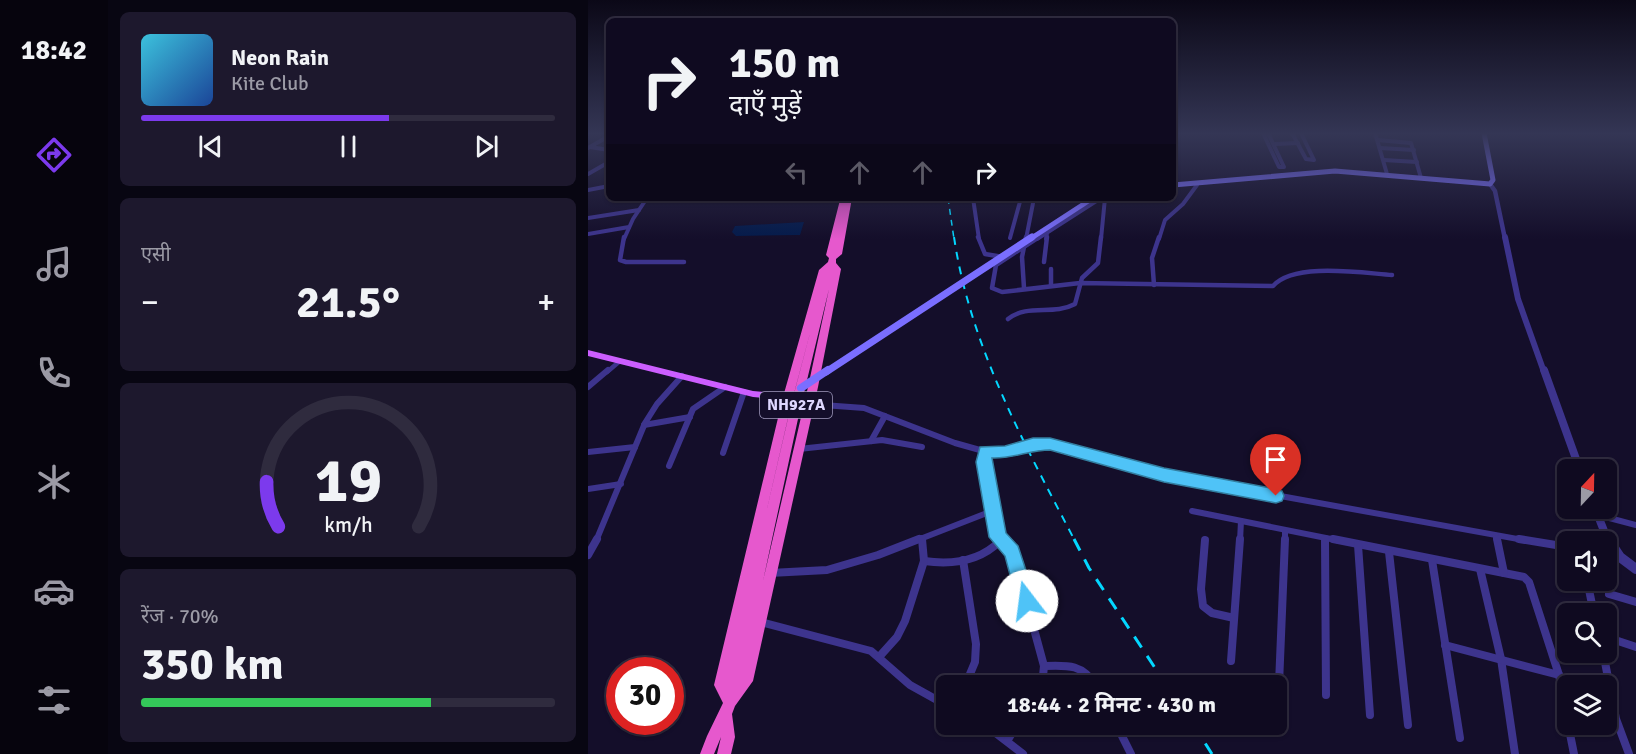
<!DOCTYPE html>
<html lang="hi">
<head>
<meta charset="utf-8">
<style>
	:root { --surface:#0f0a20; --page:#1d182d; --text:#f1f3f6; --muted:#9b9aa5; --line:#2f2b3e; --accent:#7c3aed }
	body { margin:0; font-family:Signika,"Noto Sans Devanagari",sans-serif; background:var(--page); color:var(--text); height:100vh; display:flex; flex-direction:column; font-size:22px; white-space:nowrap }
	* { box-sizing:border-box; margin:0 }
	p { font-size:20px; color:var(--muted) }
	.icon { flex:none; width:33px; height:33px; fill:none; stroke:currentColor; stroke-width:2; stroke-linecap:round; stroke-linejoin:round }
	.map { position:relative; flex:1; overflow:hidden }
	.details { display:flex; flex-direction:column; gap:12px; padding:12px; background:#080612; width:480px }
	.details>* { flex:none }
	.guide { position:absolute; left:18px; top:18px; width:570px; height:183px; border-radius:9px; box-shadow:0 2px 4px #0004,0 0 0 2px var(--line); background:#0f0a20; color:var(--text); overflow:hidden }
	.needle { width:39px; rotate:22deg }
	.fabs { position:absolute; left:969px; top:459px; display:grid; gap:12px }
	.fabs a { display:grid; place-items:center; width:60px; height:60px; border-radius:9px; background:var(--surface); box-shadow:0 2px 4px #0004,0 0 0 2px var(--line); font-size:30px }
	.speed { position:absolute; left:18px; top:657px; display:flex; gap:12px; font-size:30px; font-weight:700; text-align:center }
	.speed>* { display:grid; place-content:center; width:78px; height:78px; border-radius:50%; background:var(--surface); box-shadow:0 2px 4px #0004,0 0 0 2px var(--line); line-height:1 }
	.speed .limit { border:9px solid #d22; background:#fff; color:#111 }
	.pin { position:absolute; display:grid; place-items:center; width:51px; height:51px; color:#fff; margin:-62px -26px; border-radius:50% 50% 50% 0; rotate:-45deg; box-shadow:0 0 6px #0007 }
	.pin .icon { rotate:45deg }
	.me { position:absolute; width:66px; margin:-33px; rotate:345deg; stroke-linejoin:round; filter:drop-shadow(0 0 4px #0008) }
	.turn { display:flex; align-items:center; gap:21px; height:126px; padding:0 24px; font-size:27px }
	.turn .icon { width:78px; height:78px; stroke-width:2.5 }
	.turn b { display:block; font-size:42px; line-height:51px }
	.lanes { display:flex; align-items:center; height:57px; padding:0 24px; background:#0003; justify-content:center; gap:30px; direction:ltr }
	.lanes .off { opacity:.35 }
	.big { font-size:45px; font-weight:700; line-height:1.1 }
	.details .card { flex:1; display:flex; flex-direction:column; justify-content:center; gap:9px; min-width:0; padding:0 21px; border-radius:9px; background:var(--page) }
	.details .dial { align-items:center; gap:0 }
	.dial svg { height:156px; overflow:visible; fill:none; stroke:var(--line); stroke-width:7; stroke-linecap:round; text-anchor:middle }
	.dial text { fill:var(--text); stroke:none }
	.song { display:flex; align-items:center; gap:18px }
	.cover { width:72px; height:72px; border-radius:9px; background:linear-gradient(135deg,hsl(190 70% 55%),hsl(220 70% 35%)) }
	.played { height:6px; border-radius:3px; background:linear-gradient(90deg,var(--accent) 60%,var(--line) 60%) }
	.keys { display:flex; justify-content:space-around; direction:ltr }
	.heat { display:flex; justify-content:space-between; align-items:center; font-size:33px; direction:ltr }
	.charge { height:9px; border-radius:4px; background:linear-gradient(90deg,#34c759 70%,var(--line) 0) }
	.trip { position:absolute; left:348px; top:675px; width:351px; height:60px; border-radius:9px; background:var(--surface); box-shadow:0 2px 4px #0004,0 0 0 2px var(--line); font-weight:700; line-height:60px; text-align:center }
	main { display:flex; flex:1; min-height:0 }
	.tab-bar { display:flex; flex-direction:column; width:108px; justify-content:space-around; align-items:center; background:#06040d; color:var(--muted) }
	.tab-bar .icon { width:42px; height:42px }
	.tab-bar .on { color:var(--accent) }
	.tab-bar b { font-size:27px; color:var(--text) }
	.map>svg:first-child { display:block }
	.water { fill:#051b4b }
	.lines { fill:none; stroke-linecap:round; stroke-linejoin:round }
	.minor-far3 { stroke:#3d348d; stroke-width:4 }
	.minor-far2 { stroke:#3d348d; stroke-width:4.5 }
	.minor-far1 { stroke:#3d348d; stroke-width:6 }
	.minor { stroke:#3d348d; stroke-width:8 }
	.tertiary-far3 { stroke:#3d348d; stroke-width:4.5 }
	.tertiary-far2 { stroke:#3d348d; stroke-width:6 }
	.tertiary-far1 { stroke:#3d348d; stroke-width:8 }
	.tertiary { stroke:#3d348d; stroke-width:10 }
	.secondary { stroke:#7a6eff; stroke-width:5 }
	.primary { fill:#cc5eff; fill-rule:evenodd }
	.trunk { fill:#e658cd; fill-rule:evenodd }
	.rail-far2 { stroke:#03d7ff; stroke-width:1.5; stroke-dasharray:6 5; stroke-linecap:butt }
	.rail-far1 { stroke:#03d7ff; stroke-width:2; stroke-dasharray:8 7; stroke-linecap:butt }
	.rail { stroke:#03d7ff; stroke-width:3; stroke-dasharray:13 10; stroke-linecap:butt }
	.secondary-bridge-far2 { stroke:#7a6eff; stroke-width:5 }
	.secondary-bridge-far1 { stroke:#7a6eff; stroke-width:7 }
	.secondary-bridge { stroke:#7a6eff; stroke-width:8 }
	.route { fill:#4fc3f7; stroke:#337fa1; stroke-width:1.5 }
	.labels { text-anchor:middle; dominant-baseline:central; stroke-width:6; stroke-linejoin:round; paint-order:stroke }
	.shield { fill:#140e2a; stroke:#a19bbf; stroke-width:1.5 }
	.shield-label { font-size:16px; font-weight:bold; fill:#ded7ff }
</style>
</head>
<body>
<main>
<nav class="tab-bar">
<b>18:42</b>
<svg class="icon on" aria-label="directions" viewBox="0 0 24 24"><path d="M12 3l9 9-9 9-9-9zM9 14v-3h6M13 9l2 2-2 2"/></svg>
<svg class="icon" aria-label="music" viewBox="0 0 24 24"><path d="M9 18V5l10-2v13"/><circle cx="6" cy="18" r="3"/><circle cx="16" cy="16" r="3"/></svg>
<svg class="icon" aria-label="phone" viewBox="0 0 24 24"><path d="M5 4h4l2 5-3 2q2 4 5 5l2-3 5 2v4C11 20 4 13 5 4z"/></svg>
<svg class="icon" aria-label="climate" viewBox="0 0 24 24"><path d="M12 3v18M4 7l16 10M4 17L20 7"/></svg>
<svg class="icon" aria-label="car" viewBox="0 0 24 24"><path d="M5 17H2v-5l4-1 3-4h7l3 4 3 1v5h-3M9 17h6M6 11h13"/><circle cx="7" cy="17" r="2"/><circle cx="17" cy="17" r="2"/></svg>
<svg class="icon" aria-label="filters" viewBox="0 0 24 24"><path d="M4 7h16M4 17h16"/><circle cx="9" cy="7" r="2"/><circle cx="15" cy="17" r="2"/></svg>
</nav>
<section class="details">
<div class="card">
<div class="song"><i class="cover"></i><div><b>Neon Rain</b><p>Kite Club</p></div></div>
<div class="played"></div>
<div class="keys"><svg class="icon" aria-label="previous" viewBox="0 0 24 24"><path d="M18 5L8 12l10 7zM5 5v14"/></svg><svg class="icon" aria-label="pause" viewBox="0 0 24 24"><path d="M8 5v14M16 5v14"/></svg><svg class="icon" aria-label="next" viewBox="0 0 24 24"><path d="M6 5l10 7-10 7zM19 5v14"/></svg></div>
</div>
<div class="card"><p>एसी</p>
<div class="heat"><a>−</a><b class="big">21.5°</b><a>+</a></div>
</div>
<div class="card dial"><svg viewBox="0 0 100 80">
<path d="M14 69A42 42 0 1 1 86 69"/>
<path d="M14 69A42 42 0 0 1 8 46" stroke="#7c3aed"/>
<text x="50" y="56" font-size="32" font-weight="700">19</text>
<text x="50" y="72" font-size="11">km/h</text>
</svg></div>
<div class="card"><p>रेंज · 70%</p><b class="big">350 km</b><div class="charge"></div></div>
</section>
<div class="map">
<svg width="1048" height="754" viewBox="0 0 1048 754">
	<rect width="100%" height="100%" fill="#140e2a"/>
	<polygon class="water" points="216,222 212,235 148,236 144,232 147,226"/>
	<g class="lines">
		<g class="minor-far3">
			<polyline points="675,133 691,167 696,167 680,133"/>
			<polyline points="704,133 718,159 726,160 713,133"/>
			<polyline points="787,133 799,174"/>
			<polyline points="790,140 823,143 833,178"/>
			<polyline points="686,144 710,143"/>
			<polyline points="2,147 21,150"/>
			<polyline points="0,148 21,136"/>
			<polyline points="792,148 826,150"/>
			<polyline points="796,160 829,162"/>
			<polyline points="0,174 21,162"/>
			<polyline points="0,190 21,186"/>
			<polyline points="385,198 391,239"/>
			<polyline points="0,218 51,210"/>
			<polyline points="0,234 41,227"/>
			<polyline points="422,238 433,198"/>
			<polyline points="36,239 45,219 59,198"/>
			<polyline points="438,239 446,198"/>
			<polyline points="449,239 513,198"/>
			<polyline points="458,239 459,233"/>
			<polyline points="513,239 517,198"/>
			<polyline points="571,239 577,220 595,204 609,185"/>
		</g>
		<g class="minor-far2">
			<polyline points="36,237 32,260 38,262 96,262"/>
			<polyline points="390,237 397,254 415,257"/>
			<path d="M451 237 408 265 404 288 414 292 492 283 685 286C706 262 774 273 804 275"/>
			<polyline points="456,262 459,237"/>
			<polyline points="463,269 463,285"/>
			<polyline points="566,285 564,258 571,237"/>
			<polyline points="436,288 434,257 438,237"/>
			<path d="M420 319C440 303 465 316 487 304L494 278 510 263 513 237"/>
			<polyline points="19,372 32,361"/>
		</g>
		<g class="minor-far1">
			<polyline points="0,387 20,370"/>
			<polyline points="221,404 276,408 367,443 399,452 462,444 576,475 941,541"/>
			<polyline points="56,425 102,417"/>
			<polyline points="283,441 297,416"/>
			<polyline points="211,449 294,440 334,447"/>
			<polyline points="397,451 396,462 410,537 413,541"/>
			<polyline points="0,452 47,447"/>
			<polyline points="135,453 156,392"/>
			<polyline points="81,466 105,409 137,387"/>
			<polyline points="0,489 33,484"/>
			<polyline points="604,511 753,541"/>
			<polyline points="1010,515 1048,525"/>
			<polyline points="908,536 909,541"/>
			<polyline points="334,538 334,541"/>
			<polyline points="8,541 57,423 69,404 94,376"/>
			<polyline points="327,541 404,511"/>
			<polyline points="652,541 653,521"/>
			<polyline points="697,541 697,531"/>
		</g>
		<g class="minor">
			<polyline points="412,539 424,552 427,559 456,666 454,686"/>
			<polyline points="737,539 738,695"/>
			<polyline points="745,539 936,577 941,582 971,675 980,720"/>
			<polyline points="909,539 916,573"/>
			<polyline points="931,539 980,547"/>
			<polyline points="617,540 613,589 615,606 624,613 646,618"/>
			<polyline points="770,545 782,715"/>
			<polyline points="801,552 820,725"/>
			<polyline points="0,555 9,539"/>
			<polyline points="375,560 388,644 387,662 377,686"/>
			<polyline points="844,560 872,738"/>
			<path d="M336 561C364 565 392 561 412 541"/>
			<polyline points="892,569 913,659 927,754"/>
			<polyline points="182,573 239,570 290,555 331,539"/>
			<polyline points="999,580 1006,614"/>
			<polyline points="1021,594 1048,602"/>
			<polyline points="173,622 283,651 322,685 358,705"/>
			<polyline points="1018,637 1048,647"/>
			<polyline points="857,645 971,675"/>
			<polyline points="1015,652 1028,719 1041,754"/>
			<polyline points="291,657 309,637 317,621 336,561 334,539"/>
			<polyline points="643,661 652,539"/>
			<path d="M456 666C480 665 495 664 508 686"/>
			<polyline points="691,684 697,539"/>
			<polyline points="396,724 435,754"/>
			<polyline points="528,724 543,754"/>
			<polyline points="980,724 986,754"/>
			<polyline points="419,741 430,724"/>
		</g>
		<polyline class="tertiary-far3" points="902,184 907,191 917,239"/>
		<polyline class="tertiary-far2" points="917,237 930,299 956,372"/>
		<g class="tertiary-far1">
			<polyline points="956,370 992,470"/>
			<polyline points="1007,508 1020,541"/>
		</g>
		<polyline class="tertiary" points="1020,539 1032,557 1048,569"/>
		<polyline class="secondary" points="585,185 747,171 902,184 905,180 896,133"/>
		<polygon class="primary" points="0,350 165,391 200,394 203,395 204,397 203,399 200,400 165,397 0,356"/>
		<path class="trunk" d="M255 198H264L254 254 248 259V263L253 269 230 387 165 681 147 706 144 714 147 737 143 754H129L133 737 126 754H112L119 736 135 703 126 685 195 397 231 270 240 262 241 258 238 255 252 200ZM241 289 220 387 175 581 213 405ZM225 322 203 405 175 526 205 397Z"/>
		<polyline class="rail-far2" points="360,198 366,239"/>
		<path class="rail-far1" d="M366 237C382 346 437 445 487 541"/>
		<g class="rail">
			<polyline points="486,539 501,568 579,686"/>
			<polyline points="605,724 624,754"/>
		</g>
		<polyline class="secondary-bridge-far2" points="442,239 505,198"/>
		<polyline class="secondary-bridge-far1" points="238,372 444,237"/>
		<polyline class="secondary-bridge" points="213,388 240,370"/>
	</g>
	<linearGradient id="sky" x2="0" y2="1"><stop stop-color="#0b0817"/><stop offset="0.56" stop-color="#343655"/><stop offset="1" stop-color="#343655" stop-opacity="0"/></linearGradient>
	<rect width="1048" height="239" fill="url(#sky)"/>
	<path class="route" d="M445 438H462L576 468 688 489 694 491 696 496 694 501 688 503 576 482 462 450C442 450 424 459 404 458L418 533 430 546 448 601 445 608 439 611 432 608 429 601 417 556 401 537 388 462 392 447 417 446Z"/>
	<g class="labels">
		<rect class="shield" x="172" y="392" width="72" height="26" rx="4.5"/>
		<g class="shield-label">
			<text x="208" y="405">NH927A</text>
		</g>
	</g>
</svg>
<div class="fabs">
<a><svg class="needle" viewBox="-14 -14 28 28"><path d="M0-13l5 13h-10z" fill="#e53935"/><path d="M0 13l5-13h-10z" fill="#9b9aa5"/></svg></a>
<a><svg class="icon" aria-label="sound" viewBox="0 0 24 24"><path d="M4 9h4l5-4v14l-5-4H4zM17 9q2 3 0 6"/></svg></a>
<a><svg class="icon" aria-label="search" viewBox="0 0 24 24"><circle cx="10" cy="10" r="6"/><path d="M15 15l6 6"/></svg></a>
<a><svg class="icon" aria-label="layers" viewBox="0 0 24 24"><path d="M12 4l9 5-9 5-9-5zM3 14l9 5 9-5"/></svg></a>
</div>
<div class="speed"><div class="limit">30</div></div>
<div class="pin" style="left:688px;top:496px;background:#d93025"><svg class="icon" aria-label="arrive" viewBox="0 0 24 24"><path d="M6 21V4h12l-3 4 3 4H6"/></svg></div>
<svg class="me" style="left:439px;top:601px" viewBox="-20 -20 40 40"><circle r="19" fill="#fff"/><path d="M0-13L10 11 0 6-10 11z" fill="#4fc3f7"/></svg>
<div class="trip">18:44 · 2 मिनट · 430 m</div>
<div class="guide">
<div class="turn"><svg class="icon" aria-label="right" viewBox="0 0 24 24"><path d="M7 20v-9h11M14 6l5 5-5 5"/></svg><div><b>150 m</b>दाएँ मुड़ें</div></div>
<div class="lanes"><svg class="icon off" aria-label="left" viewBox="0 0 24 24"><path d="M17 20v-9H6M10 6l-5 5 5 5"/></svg><svg class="icon off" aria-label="ahead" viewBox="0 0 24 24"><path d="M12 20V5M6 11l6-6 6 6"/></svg><svg class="icon off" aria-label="ahead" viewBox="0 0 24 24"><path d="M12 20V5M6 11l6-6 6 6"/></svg><svg class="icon" aria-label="right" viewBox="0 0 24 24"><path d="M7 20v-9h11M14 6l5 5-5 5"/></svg></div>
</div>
</div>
</main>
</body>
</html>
